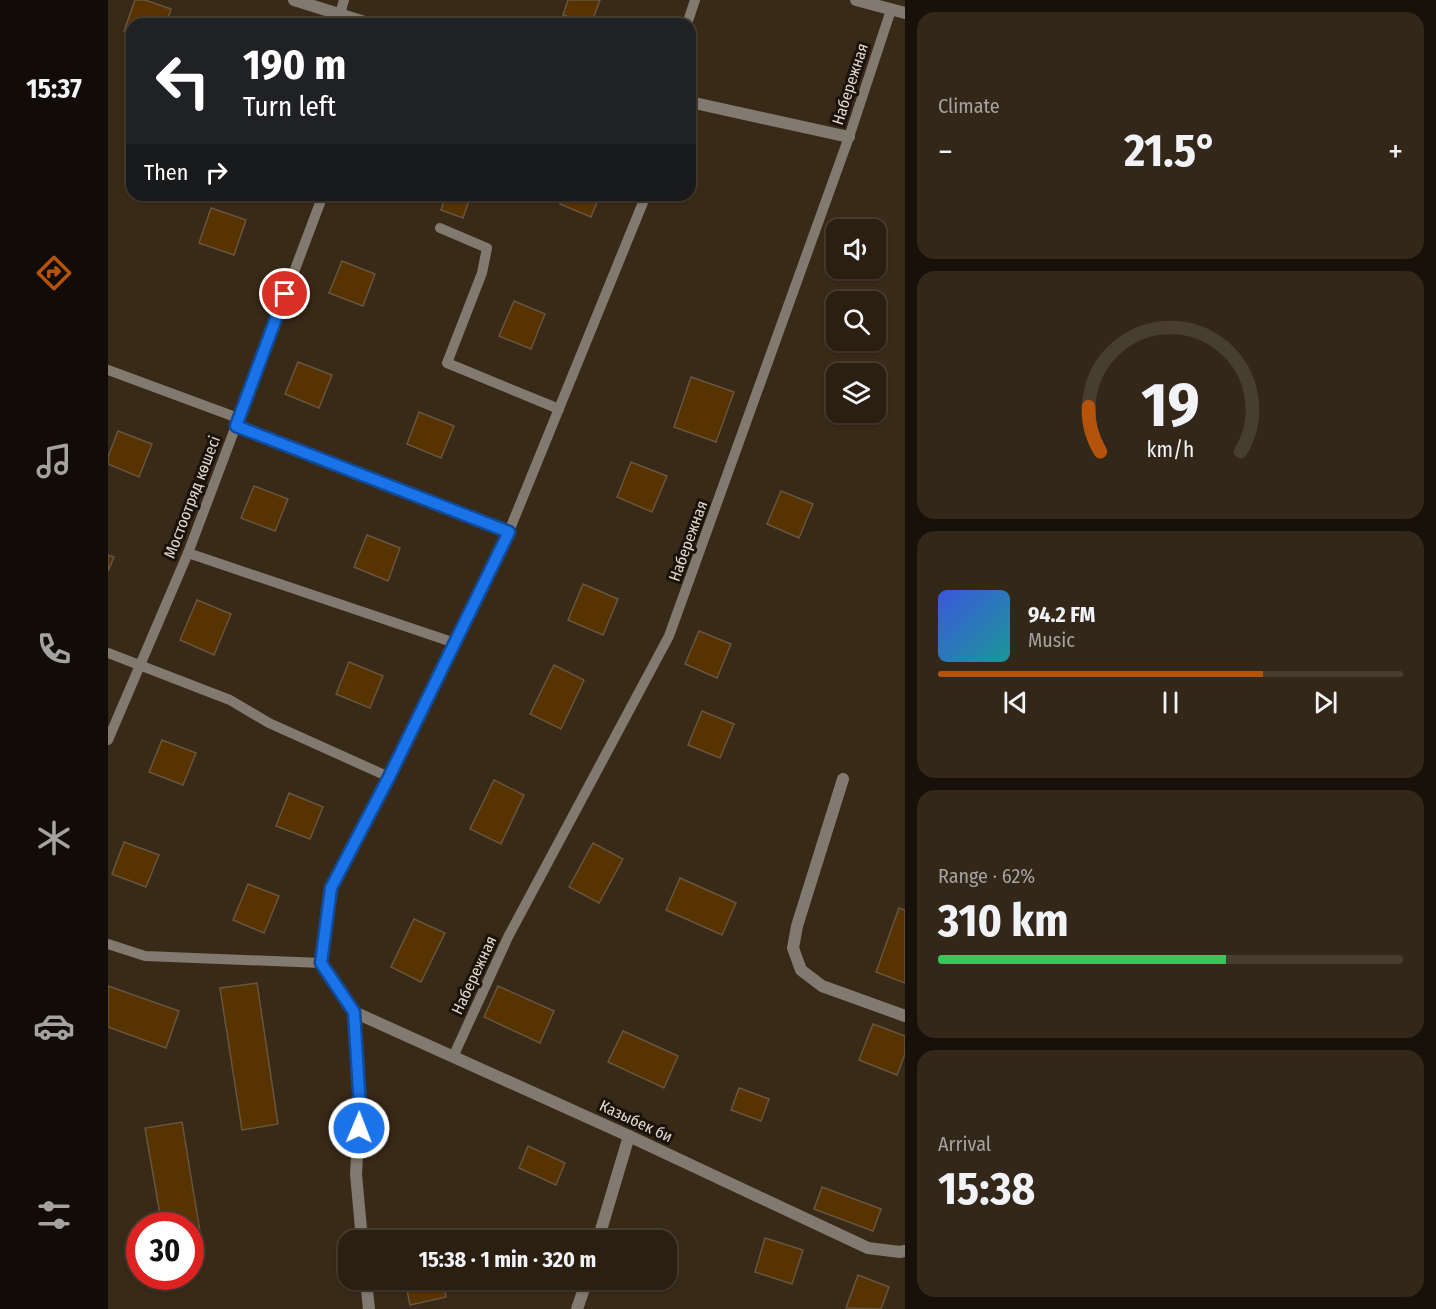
<!DOCTYPE html>
<html lang="en">
<head>
<meta charset="utf-8">
<style>
	:root { --surface:#2b1f11; --page:#33271a; --text:#f1f3f6; --muted:#a6a29f; --line:#473d31; --accent:#b45309 }
	body { margin:0; font-family:"Fira Sans Condensed",sans-serif; background:var(--page); color:var(--text); height:100vh; display:flex; flex-direction:column; font-size:22px; white-space:nowrap }
	* { box-sizing:border-box; margin:0 }
	p { font-size:20px; color:var(--muted) }
	.icon { flex:none; width:33px; height:33px; fill:none; stroke:currentColor; stroke-width:2; stroke-linecap:round; stroke-linejoin:round }
	.map { position:relative; flex:1; overflow:hidden }
	.details { display:flex; flex-direction:column; gap:12px; padding:12px; background:#181109; width:531px }
	.details>* { flex:none }
	.top-card { position:absolute; left:18px; top:18px; width:570px; height:183px; border-radius:18px; box-shadow:0 2px 4px #0004,0 0 0 2px var(--line); background:#202124; color:#fff; overflow:hidden }
	.buttons { position:absolute; left:718px; top:219px; display:grid; gap:12px }
	.buttons a { display:grid; place-items:center; width:60px; height:60px; border-radius:12px; background:var(--surface); box-shadow:0 2px 4px #0004,0 0 0 2px var(--line); font-size:30px }
	.speed { position:absolute; left:18px; top:1212px; display:flex; gap:12px; font-size:30px; font-weight:700; text-align:center }
	.speed>* { display:grid; place-content:center; width:78px; height:78px; border-radius:50%; background:var(--surface); box-shadow:0 2px 4px #0004,0 0 0 2px var(--line); line-height:1 }
	.speed .limit { border:9px solid #d22; background:#fff; color:#111 }
	.pin { position:absolute; display:grid; place-items:center; width:51px; height:51px; color:#fff; margin:-26px; border:3px solid #fff; border-radius:50%; box-shadow:0 2px 6px #0007 }
	.me { position:absolute; width:66px; margin:-33px; rotate:1deg; stroke-linejoin:round; filter:drop-shadow(0 0 4px #0008) }
	.turn { display:flex; align-items:center; gap:21px; height:126px; padding:0 18px; font-size:27px }
	.turn .icon { width:78px; height:78px; stroke-width:2.5 }
	.turn b { display:block; font-size:42px; line-height:51px }
	.then { display:flex; align-items:center; height:57px; padding:0 18px; background:#0003; gap:12px; font-size:22px }
	.big { font-size:45px; font-weight:700; line-height:1.1 }
	.details .card { flex:1; display:flex; flex-direction:column; justify-content:center; gap:9px; min-width:0; padding:0 21px; border-radius:18px; background:var(--page) }
	.details .dial { align-items:center; gap:0 }
	.dial svg { height:156px; overflow:visible; fill:none; stroke:var(--line); stroke-width:7; stroke-linecap:round; text-anchor:middle }
	.dial text { fill:var(--text); stroke:none }
	.song { display:flex; align-items:center; gap:18px }
	.cover { width:72px; height:72px; border-radius:9px; background:linear-gradient(135deg,hsl(230 70% 55%),hsl(180 70% 35%)) }
	.played { height:6px; border-radius:3px; background:linear-gradient(90deg,var(--accent) 70%,var(--line) 70%) }
	.keys { display:flex; justify-content:space-around; direction:ltr }
	.heat { display:flex; justify-content:space-between; align-items:center; font-size:33px; direction:ltr }
	.charge { height:9px; border-radius:4px; background:linear-gradient(90deg,#34c759 62%,var(--line) 0) }
	.trip { position:absolute; left:230px; top:1230px; width:339px; height:60px; border-radius:18px; background:var(--surface); box-shadow:0 2px 4px #0004,0 0 0 2px var(--line); font-weight:700; line-height:60px; text-align:center }
	main { display:flex; flex:1; min-height:0 }
	.dock { display:flex; flex-direction:column; width:108px; justify-content:space-around; align-items:center; background:#110c07; color:var(--muted) }
	.dock .icon { width:42px; height:42px }
	.dock .on { color:var(--accent) }
	.dock b { font-size:27px; color:var(--text) }
	.map>svg:first-child { display:block }
	.building { fill:#573300; stroke:#675541; stroke-width:1.5 }
	.lines { fill:none; stroke-linecap:round; stroke-linejoin:round }
	.lane { stroke:#827a70; stroke-width:10 }
	.street { stroke:#827a70; stroke-width:12 }
	.route-casing { stroke:#114b97; stroke-width:15 }
	.route { stroke:#1a73e8; stroke-width:10 }
	.labels { text-anchor:middle; dominant-baseline:central; stroke-width:6; stroke-linejoin:round; paint-order:stroke }
	.street-label { font-size:16px; fill:#e2d7cc; stroke:#1b130b }
</style>
</head>
<body>
<main>
<nav class="dock">
<b>15:37</b>
<svg class="icon on" aria-label="directions" viewBox="0 0 24 24"><path d="M12 3l9 9-9 9-9-9zM9 14v-3h6M13 9l2 2-2 2"/></svg>
<svg class="icon" aria-label="music" viewBox="0 0 24 24"><path d="M9 18V5l10-2v13"/><circle cx="6" cy="18" r="3"/><circle cx="16" cy="16" r="3"/></svg>
<svg class="icon" aria-label="phone" viewBox="0 0 24 24"><path d="M5 4h4l2 5-3 2q2 4 5 5l2-3 5 2v4C11 20 4 13 5 4z"/></svg>
<svg class="icon" aria-label="climate" viewBox="0 0 24 24"><path d="M12 3v18M4 7l16 10M4 17L20 7"/></svg>
<svg class="icon" aria-label="car" viewBox="0 0 24 24"><path d="M5 17H2v-5l4-1 3-4h7l3 4 3 1v5h-3M9 17h6M6 11h13"/><circle cx="7" cy="17" r="2"/><circle cx="17" cy="17" r="2"/></svg>
<svg class="icon" aria-label="filters" viewBox="0 0 24 24"><path d="M4 7h16M4 17h16"/><circle cx="9" cy="7" r="2"/><circle cx="15" cy="17" r="2"/></svg>
</nav>
<div class="map">
<svg width="797" height="1309" viewBox="0 0 797 1309">
	<rect width="100%" height="100%" fill="#392917"/>
	<g class="building">
		<polygon points="27,0 37,0 63,9 58,24 24,24 24,34 16,31"/>
		<polygon points="460,0 492,0 483,24 455,15"/>
		<polygon points="96,19 110,24 94,24"/>
		<polygon points="338,195 363,195 355,218 333,210"/>
		<polygon points="456,195 492,195 483,217 452,204"/>
		<polygon points="103,208 138,220 126,255 91,243"/>
		<polygon points="234,261 267,274 255,306 221,293"/>
		<polygon points="406,301 437,314 423,349 391,336"/>
		<polygon points="190,362 224,375 211,408 177,394"/>
		<polygon points="583,377 626,392 608,442 566,427"/>
		<polygon points="311,412 346,426 333,458 299,444"/>
		<polygon points="10,431 44,444 31,477 0,464 0,457"/>
		<polygon points="523,462 559,476 544,512 509,497"/>
		<polygon points="146,486 180,499 167,531 133,518"/>
		<polygon points="673,491 705,504 691,538 659,524"/>
		<polygon points="259,535 292,548 280,581 246,567"/>
		<polygon points="0,555 6,557 0,571"/>
		<polygon points="475,584 510,599 495,635 460,620"/>
		<polygon points="89,600 123,614 106,655 72,640"/>
		<polygon points="591,631 623,644 609,678 577,664"/>
		<polygon points="241,662 275,676 262,708 228,694"/>
		<polygon points="446,665 476,680 453,729 422,714"/>
		<polygon points="594,711 626,724 612,758 580,745"/>
		<polygon points="54,740 88,753 75,785 41,772"/>
		<polygon points="386,780 416,795 393,844 362,829"/>
		<polygon points="181,793 215,807 202,839 168,826"/>
		<polygon points="16,842 51,855 38,887 4,874"/>
		<polygon points="485,843 515,859 491,903 461,887"/>
		<polygon points="572,878 628,903 614,935 558,910"/>
		<polygon points="140,884 171,896 156,933 125,920"/>
		<polygon points="791,908 797,910 797,983 768,972"/>
		<polygon points="306,919 337,933 313,982 283,967"/>
		<polygon points="149,983 170,1124 134,1130 112,988"/>
		<polygon points="0,986 71,1011 58,1048 0,1027"/>
		<polygon points="390,986 446,1011 432,1043 376,1017"/>
		<polygon points="765,1024 797,1036 797,1054 789,1075 751,1060"/>
		<polygon points="515,1031 570,1056 556,1088 500,1062"/>
		<polygon points="631,1088 661,1099 653,1121 623,1110"/>
		<polygon points="74,1122 96,1256 82,1258 82,1226 54,1226 37,1128"/>
		<polygon points="420,1146 457,1163 448,1185 411,1168"/>
		<polygon points="714,1187 773,1209 765,1231 706,1209"/>
		<polygon points="657,1238 695,1250 684,1284 647,1272"/>
		<polygon points="750,1275 781,1287 773,1309 738,1308"/>
		<polygon points="297,1280 335,1280 338,1297 302,1305"/>
	</g>
	<g class="lines">
		<g class="lane">
			<polyline points="232,14 236,0"/>
			<polyline points="579,24 587,0"/>
			<polyline points="332,228 379,248 374,273 339,363 451,409"/>
			<polyline points="0,370 130,418"/>
			<polyline points="128,426 401,532"/>
			<polyline points="80,553 347,643"/>
			<polyline points="0,653 122,700 161,723 281,777"/>
			<polyline points="0,740 80,553 215,195"/>
			<polyline points="0,944 37,956 213,963"/>
			<polyline points="246,1012 213,963 223,888 281,777 395,546 538,195"/>
			<polyline points="345,1057 400,937 561,636 741,137 783,10"/>
		</g>
		<g class="street">
			<polyline points="186,0 263,24"/>
			<polyline points="748,0 797,13"/>
			<polyline points="582,102 741,137"/>
			<polyline points="735,779 689,926 685,948 693,970 714,986 797,1016"/>
			<polyline points="254,1240 248,1174 252,1106 246,1012 521,1136 760,1248 792,1252 797,1251"/>
			<polyline points="490,1240 521,1136"/>
			<polyline points="258,1280 261,1309"/>
			<polyline points="469,1309 479,1280"/>
		</g>
	</g>
	<g class="lines">
		<g class="route-casing">
			<polyline id="route" points="177,294 128,426 401,532 281,777 223,888 213,963 246,1012 252,1106 251,1128"/>
		</g>
		<use href="#route" class="route"/>
	</g>
	<g class="labels">
		<g class="street-label">
			<text transform="translate(742 84) rotate(-72)">Набережная</text>
			<text transform="translate(84 497) rotate(-69)">Мостоотряд көшесі</text>
			<text transform="translate(580 541) rotate(-70)">Набережная</text>
			<text transform="translate(366 975) rotate(-65)">Набережная</text>
			<text transform="translate(528 1121) rotate(25)">Казыбек би</text>
		</g>
	</g>
</svg>
<div class="buttons">
<a><svg class="icon" aria-label="sound" viewBox="0 0 24 24"><path d="M4 9h4l5-4v14l-5-4H4zM17 9q2 3 0 6"/></svg></a>
<a><svg class="icon" aria-label="search" viewBox="0 0 24 24"><circle cx="10" cy="10" r="6"/><path d="M15 15l6 6"/></svg></a>
<a><svg class="icon" aria-label="layers" viewBox="0 0 24 24"><path d="M12 4l9 5-9 5-9-5zM3 14l9 5 9-5"/></svg></a>
</div>
<div class="speed"><div class="limit">30</div></div>
<div class="pin" style="left:177px;top:294px;background:#d93025"><svg class="icon" aria-label="arrive" viewBox="0 0 24 24"><path d="M6 21V4h12l-3 4 3 4H6"/></svg></div>
<svg class="me" style="left:251px;top:1128px" viewBox="-20 -20 40 40"><circle r="17" fill="#1a73e8" stroke="#fff" stroke-width="3"/><path d="M0-11L8 9 0 5-8 9z" fill="#fff"/></svg>
<div class="trip">15:38 · 1 min · 320 m</div>
<div class="top-card">
<div class="turn"><svg class="icon" aria-label="left" viewBox="0 0 24 24"><path d="M17 20v-9H6M10 6l-5 5 5 5"/></svg><div><b>190 m</b>Turn left</div></div>
<div class="then">Then<svg class="icon" aria-label="right" viewBox="0 0 24 24"><path d="M7 20v-9h11M14 6l5 5-5 5"/></svg></div>
</div>
</div>
<section class="details">
<div class="card"><p>Climate</p>
<div class="heat"><a>−</a><b class="big">21.5°</b><a>+</a></div>
</div>
<div class="card dial"><svg viewBox="0 0 100 80">
<path d="M14 69A42 42 0 1 1 86 69"/>
<path d="M14 69A42 42 0 0 1 8 46" stroke="#b45309"/>
<text x="50" y="56" font-size="32" font-weight="700">19</text>
<text x="50" y="72" font-size="11">km/h</text>
</svg></div>
<div class="card">
<div class="song"><i class="cover"></i><div><b>94.2 FM</b><p>Music</p></div></div>
<div class="played"></div>
<div class="keys"><svg class="icon" aria-label="previous" viewBox="0 0 24 24"><path d="M18 5L8 12l10 7zM5 5v14"/></svg><svg class="icon" aria-label="pause" viewBox="0 0 24 24"><path d="M8 5v14M16 5v14"/></svg><svg class="icon" aria-label="next" viewBox="0 0 24 24"><path d="M6 5l10 7-10 7zM19 5v14"/></svg></div>
</div>
<div class="card"><p>Range · 62%</p><b class="big">310 km</b><div class="charge"></div></div>
<div class="card"><p>Arrival</p><b class="big">15:38</b></div>
</section>
</main>
</body>
</html>
